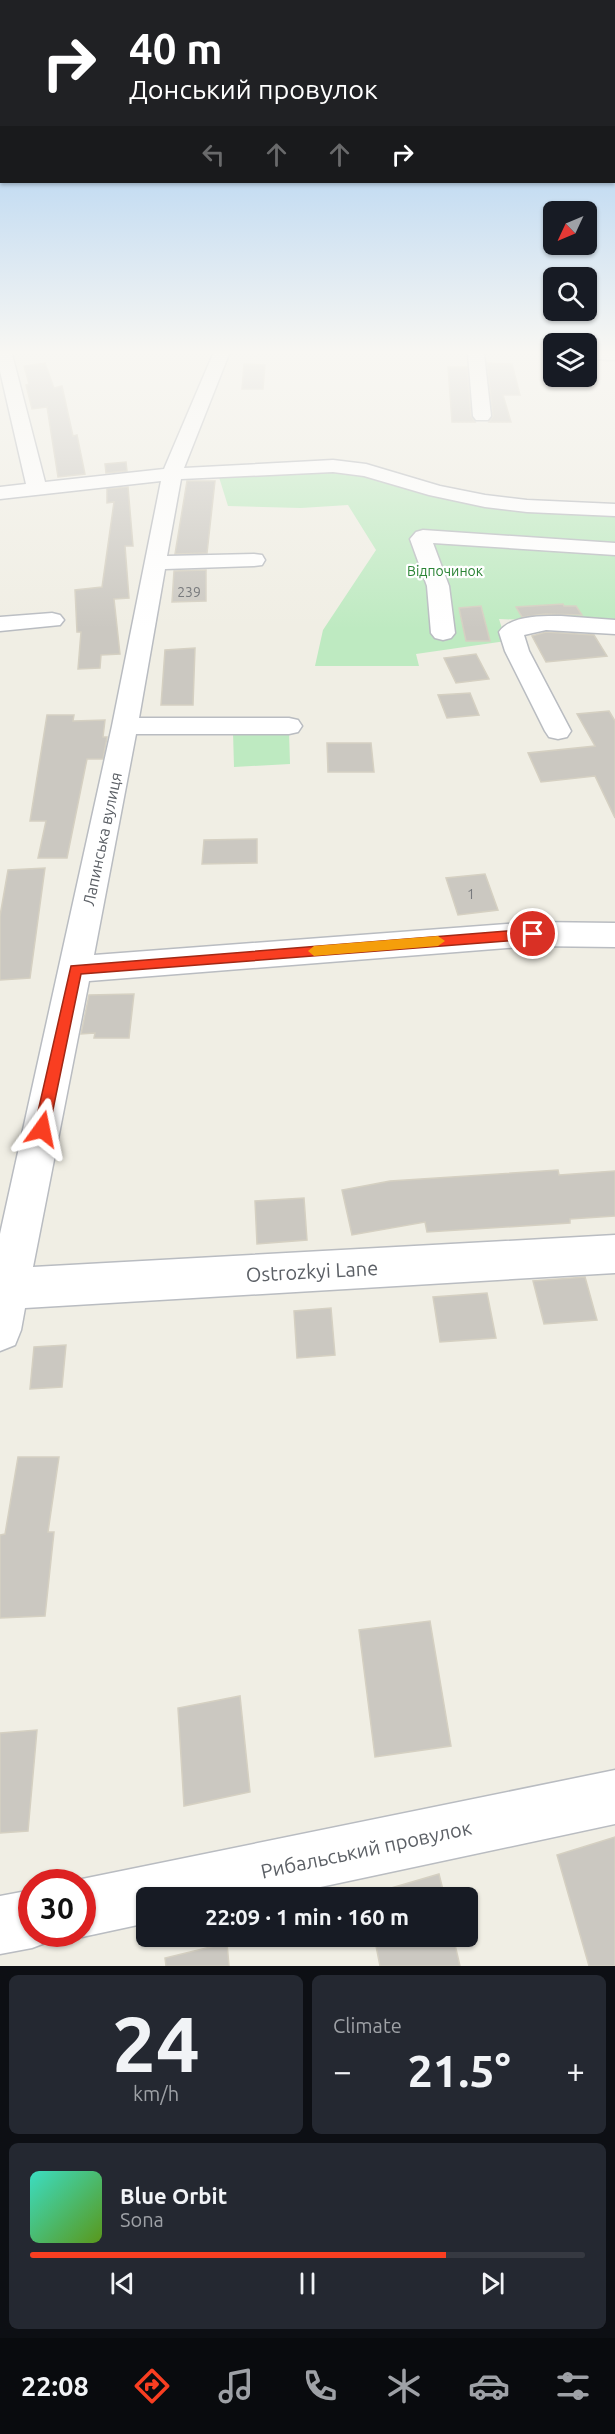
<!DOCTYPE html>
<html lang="en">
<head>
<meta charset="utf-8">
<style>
	:root { --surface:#171b24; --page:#242831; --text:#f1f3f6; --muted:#9ea1a6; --line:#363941; --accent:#f93e21 }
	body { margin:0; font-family:Ubuntu,sans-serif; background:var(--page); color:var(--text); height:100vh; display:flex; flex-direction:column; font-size:22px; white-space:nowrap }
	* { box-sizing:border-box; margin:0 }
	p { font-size:20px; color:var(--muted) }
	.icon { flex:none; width:33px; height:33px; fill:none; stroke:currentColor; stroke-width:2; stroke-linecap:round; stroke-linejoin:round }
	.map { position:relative; height:1966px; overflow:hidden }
	.drawer { display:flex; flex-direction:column; gap:9px; padding:9px; background:#0d0f14; flex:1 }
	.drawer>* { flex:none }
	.guide { position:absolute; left:0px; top:0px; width:615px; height:183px; box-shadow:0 2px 4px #0004; background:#202124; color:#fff; overflow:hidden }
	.needle { width:39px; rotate:226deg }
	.buttons { position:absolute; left:543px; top:201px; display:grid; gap:12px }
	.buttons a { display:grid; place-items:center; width:54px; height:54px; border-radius:9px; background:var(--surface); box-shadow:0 2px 4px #0004; font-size:30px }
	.speed { position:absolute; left:18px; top:1869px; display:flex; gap:12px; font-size:30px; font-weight:700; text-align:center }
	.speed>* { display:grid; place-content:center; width:78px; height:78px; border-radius:50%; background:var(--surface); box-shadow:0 2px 4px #0004; line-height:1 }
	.speed .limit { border:9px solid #d22; background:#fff; color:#111 }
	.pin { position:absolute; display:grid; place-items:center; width:51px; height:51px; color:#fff; margin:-26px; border:3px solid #fff; border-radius:50%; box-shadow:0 2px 6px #0007 }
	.me { position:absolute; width:66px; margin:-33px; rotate:12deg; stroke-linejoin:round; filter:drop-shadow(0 0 4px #0008) }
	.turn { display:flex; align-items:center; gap:21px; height:126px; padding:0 30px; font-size:27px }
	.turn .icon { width:78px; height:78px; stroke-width:2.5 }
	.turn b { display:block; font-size:42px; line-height:51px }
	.lanes { display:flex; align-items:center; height:57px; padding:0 30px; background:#0003; justify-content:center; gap:30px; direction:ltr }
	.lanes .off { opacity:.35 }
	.big { font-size:45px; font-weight:700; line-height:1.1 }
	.drawer .tile { flex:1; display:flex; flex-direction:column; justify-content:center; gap:9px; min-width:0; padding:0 21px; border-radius:9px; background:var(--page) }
	.drawer .dial { align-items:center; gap:0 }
	.dial b { font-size:78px; line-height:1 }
	.song { display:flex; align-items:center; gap:18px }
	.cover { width:72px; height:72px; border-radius:9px; background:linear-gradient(135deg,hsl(170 70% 55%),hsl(90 70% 35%)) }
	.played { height:6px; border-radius:3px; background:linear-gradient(90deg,var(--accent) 75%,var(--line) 75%) }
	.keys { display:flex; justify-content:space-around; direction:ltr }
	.heat { display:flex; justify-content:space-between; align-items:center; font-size:33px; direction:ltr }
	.drawer .tiles { flex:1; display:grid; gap:9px; grid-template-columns:1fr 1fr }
	.tile:last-child { grid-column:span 2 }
	.trip { position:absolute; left:136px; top:1887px; width:342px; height:60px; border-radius:9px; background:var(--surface); box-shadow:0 2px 4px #0004; font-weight:700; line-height:60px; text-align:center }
	.dock { display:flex; height:96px; justify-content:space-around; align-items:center; background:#090b0e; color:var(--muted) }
	.dock .icon { width:42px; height:42px }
	.dock .active { color:var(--accent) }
	.dock b { font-size:27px; color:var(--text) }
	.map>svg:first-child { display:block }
	.green { fill:#beeac1 }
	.building { fill:#cbc8c1; stroke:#d5d0c2; stroke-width:1.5 }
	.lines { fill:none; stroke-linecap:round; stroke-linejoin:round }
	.minor-casing { stroke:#b9bcc1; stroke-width:3 }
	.minor { fill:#fff; fill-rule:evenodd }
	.route { fill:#f93e21; stroke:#a22815; stroke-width:1.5 }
	.slow { fill:#f59e0b }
	.labels { text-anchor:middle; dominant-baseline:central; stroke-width:4.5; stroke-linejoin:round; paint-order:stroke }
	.far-park-label { font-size:14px; fill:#2c8436; stroke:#fff }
	.number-label { font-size:14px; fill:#787a7d }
	.street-label { font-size:16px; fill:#5c6066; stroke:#fff }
	.near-street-label { font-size:20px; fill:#5c6066; stroke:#fff }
</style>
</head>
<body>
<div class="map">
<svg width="615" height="1966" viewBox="0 0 615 1966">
	<rect width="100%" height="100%" fill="#f0eee4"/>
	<g class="green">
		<polygon points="339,469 427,492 615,514 615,623 499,619 506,641 416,654 419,666 315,666 323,630 376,550 348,505 301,508 228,506 218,474"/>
		<polygon points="289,731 290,764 234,767 233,732"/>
	</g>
	<g class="building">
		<polygon points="45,363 54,388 62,386 73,436 77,435 85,474 58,477 47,407 32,409 26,385 29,384 24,366"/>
		<polygon points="487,363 512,364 520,395 503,395 511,422 489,422 493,416"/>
		<polygon points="244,364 265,365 263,389 242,389"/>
		<polygon points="448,367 467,367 471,416 475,422 452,422"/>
		<polygon points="126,462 127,471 106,473 105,464"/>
		<polygon points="187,481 215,481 207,553 175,554"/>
		<polygon points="128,487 133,546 125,546 129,598 114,599 120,654 101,655 100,668 78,669 81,632 77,632 75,590 102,587 114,502 107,503 107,489"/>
		<polygon points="206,570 206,601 172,602 174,571"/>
		<polygon points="563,604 564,606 576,606 582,615 545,614 522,617 516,607"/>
		<polygon points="481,606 490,641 466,641 459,608"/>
		<polygon points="546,632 594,635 607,656 546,662 532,636"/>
		<polygon points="195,648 193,705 161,705 165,650"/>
		<polygon points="476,654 489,679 456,683 444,658"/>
		<polygon points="470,693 479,715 447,718 438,695"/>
		<polygon points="609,711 615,721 615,818 595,776 541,782 528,753 595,746 577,714"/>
		<polygon points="47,715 74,715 73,721 105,720 103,737 107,737 103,759 87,759 67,858 38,858 46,821 30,821"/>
		<polygon points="327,743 371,743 374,772 328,772"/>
		<polygon points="257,839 257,863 202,864 204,840"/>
		<polygon points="45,868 30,978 0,980 0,916 8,870"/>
		<polygon points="485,874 498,910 458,915 446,878"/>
		<polygon points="134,994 129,1038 94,1038 95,1033 81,1034 89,995"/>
		<polygon points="558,1170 559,1175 615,1171 615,1216 570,1219 570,1223 427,1232 425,1222 352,1235 342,1190 390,1181"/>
		<polygon points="304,1198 307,1240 257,1244 255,1201"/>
		<polygon points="585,1277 597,1320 544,1324 533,1281"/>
		<polygon points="487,1293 496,1338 440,1342 433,1297"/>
		<polygon points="331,1308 335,1355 297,1358 294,1311"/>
		<polygon points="66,1345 62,1387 30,1389 34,1347"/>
		<polygon points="18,1457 59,1457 48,1532 54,1532 45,1616 0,1618 0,1535 5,1534"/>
		<polygon points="430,1621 451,1746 375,1757 359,1630"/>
		<polygon points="240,1696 250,1792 184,1806 178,1708"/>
		<polygon points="37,1730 28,1831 0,1833 0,1733"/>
		<polygon points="615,1837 615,1966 589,1966 557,1855"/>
		<polygon points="439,1874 445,1898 367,1898 367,1895"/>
		<polygon points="374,1936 453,1936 460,1966 380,1966"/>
		<polygon points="227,1943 229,1966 166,1966 165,1958"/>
	</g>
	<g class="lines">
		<g class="minor-casing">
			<g id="minor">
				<polygon points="0,354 12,354 45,482 164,469 213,354 229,354 184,468 333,460 366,464 440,486 485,495 527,500 615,504 615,516 527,512 485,507 429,495 364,476 333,472 181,479 167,556 254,554 262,555 265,560 262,565 254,566 165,569 139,718 289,718 298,720 302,726 298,732 289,734 136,734 94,955 533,922 615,923 615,947 533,946 89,981 33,1267 615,1235 615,1273 25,1308 21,1330 15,1345 0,1351 0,1234 112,726 161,481 0,499 0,487 26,484 0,371"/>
				<polygon points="468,354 484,354 491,416 488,420 476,420 473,416"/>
				<polygon points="586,354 615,354 615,360 586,359"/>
				<polygon points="423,530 615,543 615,555 433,543 449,586 455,633 451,638 443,640 435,638 431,633 427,586 410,539 416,532"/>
				<polygon points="52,613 60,615 64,620 60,625 0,631 0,617"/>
				<path d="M561 616 615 620V634L546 630 524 635 529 651 571 731 567 737 558 739 549 737 545 731 505 651 499 632C511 615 542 616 561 616Z"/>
				<polygon points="615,1770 615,1824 269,1898 147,1898 147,1923 82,1937 74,1934 82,1934 82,1882 74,1882 82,1879"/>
				<polygon points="32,1890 32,1934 55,1934 53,1940 32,1948 0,1954 0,1896"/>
			</g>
		</g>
		<use href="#minor" class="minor"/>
	</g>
	<linearGradient id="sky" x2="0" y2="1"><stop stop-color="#8dc0f1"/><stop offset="0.56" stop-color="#f8f7f3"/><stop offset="1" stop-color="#f8f7f3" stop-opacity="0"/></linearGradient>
	<rect width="615" height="629" fill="url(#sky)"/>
	<polygon class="route" points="533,929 540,934 533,939 81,974 49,1129 47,1134 42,1136 36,1134 34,1129 71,966"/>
	<polygon class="slow" points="438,936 445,941 438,946 314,956 308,951 314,946"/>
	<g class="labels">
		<g class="far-park-label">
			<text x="445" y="571">Відпочинок</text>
		</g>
		<g class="number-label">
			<text x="189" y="592">239</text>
			<text x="471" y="894">1</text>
		</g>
		<g class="street-label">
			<text transform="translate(102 839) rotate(-78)">Лапинська вулиця</text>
		</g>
		<g class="near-street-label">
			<text transform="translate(312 1271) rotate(-3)">Ostrozkyi Lane</text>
			<text transform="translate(366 1849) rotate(-12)">Рибальський провулок</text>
		</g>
	</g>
</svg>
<div class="buttons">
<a><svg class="needle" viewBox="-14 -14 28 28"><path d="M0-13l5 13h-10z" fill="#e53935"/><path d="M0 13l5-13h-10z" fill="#9ea1a6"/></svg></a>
<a><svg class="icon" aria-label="search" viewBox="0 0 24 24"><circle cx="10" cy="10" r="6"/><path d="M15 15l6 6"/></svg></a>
<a><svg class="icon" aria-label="layers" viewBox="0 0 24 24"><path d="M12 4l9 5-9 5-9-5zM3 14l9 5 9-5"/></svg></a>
</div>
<div class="speed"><div class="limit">30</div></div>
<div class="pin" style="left:533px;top:934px;background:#d93025"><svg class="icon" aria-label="arrive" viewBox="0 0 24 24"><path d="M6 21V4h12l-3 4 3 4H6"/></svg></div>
<svg class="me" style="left:42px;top:1129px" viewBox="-20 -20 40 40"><path d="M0-17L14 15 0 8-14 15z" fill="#f93e21" stroke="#fff" stroke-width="4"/></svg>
<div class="trip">22:09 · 1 min · 160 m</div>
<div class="guide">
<div class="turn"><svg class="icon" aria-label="right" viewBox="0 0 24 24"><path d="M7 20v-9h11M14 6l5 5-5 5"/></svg><div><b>40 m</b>Донський провулок</div></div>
<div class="lanes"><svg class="icon off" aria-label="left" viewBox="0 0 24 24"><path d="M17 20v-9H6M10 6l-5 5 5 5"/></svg><svg class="icon off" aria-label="ahead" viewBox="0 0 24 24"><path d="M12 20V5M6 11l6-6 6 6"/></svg><svg class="icon off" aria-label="ahead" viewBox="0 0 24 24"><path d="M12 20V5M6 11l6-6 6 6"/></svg><svg class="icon" aria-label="right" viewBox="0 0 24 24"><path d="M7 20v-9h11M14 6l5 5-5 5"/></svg></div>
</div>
</div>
<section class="drawer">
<div class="tiles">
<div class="tile dial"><b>24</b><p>km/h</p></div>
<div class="tile"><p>Climate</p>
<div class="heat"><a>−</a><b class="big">21.5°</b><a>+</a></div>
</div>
<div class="tile">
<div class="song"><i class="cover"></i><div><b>Blue Orbit</b><p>Sona</p></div></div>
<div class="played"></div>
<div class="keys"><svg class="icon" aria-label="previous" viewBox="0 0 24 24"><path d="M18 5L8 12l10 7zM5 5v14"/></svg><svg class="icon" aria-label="pause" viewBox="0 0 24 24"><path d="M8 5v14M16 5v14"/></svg><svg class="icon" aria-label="next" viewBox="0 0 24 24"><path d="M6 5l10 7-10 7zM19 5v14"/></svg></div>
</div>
</div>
</section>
<nav class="dock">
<b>22:08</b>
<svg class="icon active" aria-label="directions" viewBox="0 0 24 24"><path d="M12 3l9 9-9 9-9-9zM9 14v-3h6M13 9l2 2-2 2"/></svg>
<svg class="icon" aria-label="music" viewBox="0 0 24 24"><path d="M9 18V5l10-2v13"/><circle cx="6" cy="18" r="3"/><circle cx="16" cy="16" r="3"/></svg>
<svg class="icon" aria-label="phone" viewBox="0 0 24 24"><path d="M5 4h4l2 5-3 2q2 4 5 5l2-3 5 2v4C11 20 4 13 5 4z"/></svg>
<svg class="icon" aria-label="climate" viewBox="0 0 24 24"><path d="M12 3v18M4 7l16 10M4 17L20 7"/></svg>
<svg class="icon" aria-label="car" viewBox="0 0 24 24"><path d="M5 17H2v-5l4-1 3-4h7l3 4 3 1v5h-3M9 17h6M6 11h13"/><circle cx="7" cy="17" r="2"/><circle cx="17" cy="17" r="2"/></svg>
<svg class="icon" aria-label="filters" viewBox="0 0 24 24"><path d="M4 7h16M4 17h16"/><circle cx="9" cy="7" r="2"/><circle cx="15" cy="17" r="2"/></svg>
</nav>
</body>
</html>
